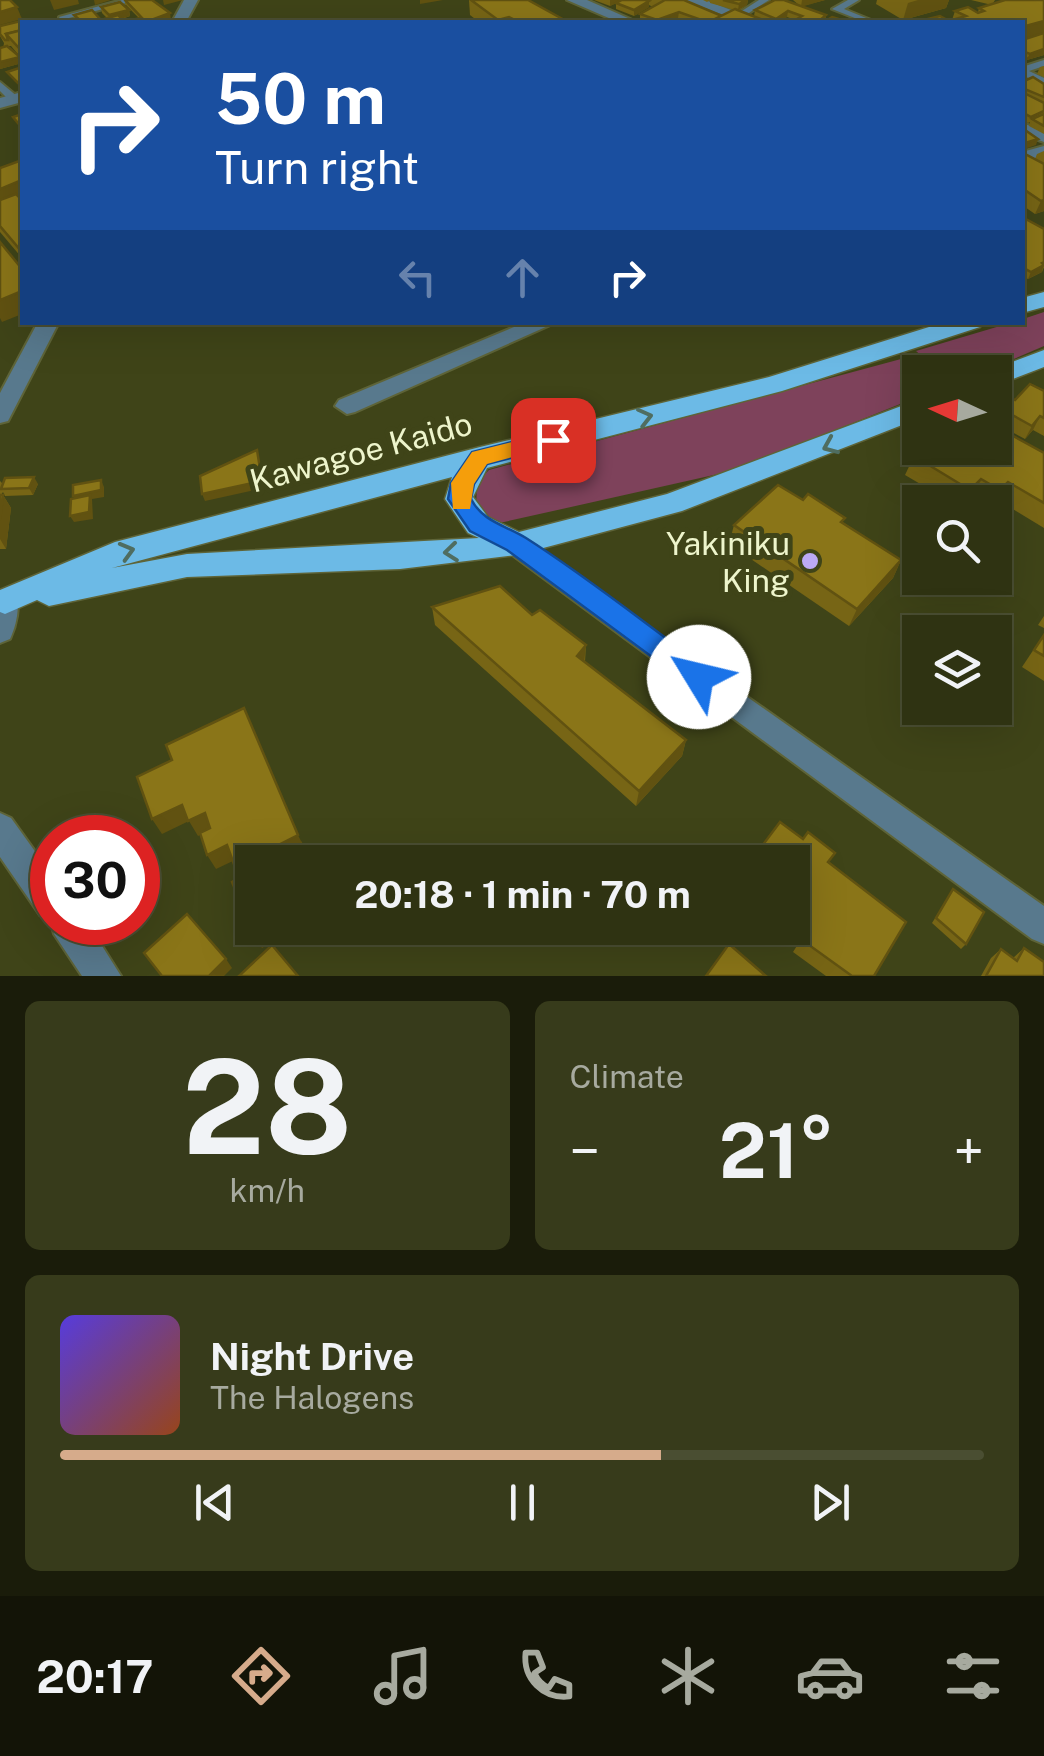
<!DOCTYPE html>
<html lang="en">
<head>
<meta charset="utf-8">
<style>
	:root { --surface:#2f3312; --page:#373b1b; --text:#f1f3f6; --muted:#a7aa9f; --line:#4a4e32; --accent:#d6ab8b }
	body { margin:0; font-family:"Public Sans",sans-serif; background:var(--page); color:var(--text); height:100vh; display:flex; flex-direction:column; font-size:38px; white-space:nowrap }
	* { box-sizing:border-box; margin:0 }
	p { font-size:32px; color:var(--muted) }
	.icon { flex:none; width:55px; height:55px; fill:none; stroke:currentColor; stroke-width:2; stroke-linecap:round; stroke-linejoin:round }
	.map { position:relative; height:976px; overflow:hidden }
	.side { display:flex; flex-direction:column; gap:25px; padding:25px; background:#1a1c0a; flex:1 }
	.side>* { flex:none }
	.banner { position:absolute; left:20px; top:20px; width:1005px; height:305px; border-radius:0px; box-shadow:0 10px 40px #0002,0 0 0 2px var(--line); background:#1a4fa0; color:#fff; overflow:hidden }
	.needle { width:65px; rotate:274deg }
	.tools { position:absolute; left:902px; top:355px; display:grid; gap:20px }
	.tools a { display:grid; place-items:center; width:110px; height:110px; border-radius:0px; background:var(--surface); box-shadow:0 10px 40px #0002,0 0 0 2px var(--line); font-size:50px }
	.speed { position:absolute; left:30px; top:815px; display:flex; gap:20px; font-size:50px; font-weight:700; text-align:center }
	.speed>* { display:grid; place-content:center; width:130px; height:130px; border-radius:50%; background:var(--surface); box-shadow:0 10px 40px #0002,0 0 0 2px var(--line); line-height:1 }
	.speed .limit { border:15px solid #d22; background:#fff; color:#111 }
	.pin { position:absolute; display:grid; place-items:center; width:85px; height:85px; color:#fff; margin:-42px; border-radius:20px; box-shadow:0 5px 15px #0006 }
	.me { position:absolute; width:110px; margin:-55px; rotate:306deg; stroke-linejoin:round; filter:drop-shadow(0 0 8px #0008) }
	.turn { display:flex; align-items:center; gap:35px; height:210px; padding:0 30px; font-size:45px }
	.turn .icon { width:130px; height:130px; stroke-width:2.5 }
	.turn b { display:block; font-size:70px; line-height:85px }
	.lanes { display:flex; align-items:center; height:95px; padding:0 30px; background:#0003; justify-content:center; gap:50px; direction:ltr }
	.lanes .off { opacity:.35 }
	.big { font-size:75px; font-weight:700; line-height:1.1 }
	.side .card { flex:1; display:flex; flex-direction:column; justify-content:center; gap:15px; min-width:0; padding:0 35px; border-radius:15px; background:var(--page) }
	.side .dial { align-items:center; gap:0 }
	.dial b { font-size:130px; line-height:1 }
	.song { display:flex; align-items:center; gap:30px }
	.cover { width:120px; height:120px; border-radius:15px; background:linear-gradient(135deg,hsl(250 70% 55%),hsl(20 70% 35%)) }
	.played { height:10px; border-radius:5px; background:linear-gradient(90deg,var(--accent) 65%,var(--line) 65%) }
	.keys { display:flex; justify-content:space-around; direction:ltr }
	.heat { display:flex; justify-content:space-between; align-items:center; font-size:55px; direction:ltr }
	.side .tiles { flex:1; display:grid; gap:25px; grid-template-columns:1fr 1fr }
	.card:last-child { grid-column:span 2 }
	.trip { position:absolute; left:235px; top:845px; width:575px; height:100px; border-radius:0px; background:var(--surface); box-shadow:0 10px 40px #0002,0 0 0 2px var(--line); font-weight:700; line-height:100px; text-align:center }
	.tab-bar { display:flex; height:160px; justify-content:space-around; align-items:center; background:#131407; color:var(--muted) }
	.tab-bar .icon { width:70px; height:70px }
	.tab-bar .current { color:var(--accent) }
	.tab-bar b { font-size:45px; color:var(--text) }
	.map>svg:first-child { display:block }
	.green { fill:#7e425b }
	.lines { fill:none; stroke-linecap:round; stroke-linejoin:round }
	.service-casing { stroke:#5e6438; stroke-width:4 }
	.minor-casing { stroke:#5e6438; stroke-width:4 }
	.trunk-casing { stroke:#5e6438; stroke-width:3 }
	.service { fill:#58798d; fill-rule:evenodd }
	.minor { fill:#58798d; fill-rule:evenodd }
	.trunk { fill:#6cbae6; fill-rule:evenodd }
	.wall { fill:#776515 }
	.shaded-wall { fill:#615211 }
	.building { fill:#8a7518; stroke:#615211; stroke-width:2.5 }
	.oneway { stroke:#4f6d60 }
	.route { fill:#1a73e8; stroke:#114b97; stroke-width:2.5 }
	.slow { fill:#f59e0b }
	.poi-dot { fill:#bcaaf5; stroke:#3f4418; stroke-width:4 }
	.labels { text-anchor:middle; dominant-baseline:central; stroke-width:10; stroke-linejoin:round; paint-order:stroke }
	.street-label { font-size:32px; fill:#eef5cc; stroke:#3f4418 }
	.poi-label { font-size:32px; fill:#eef5cc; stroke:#3f4418; text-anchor:end }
</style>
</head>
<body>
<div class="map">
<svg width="1044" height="976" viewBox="0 0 1044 976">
	<rect width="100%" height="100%" fill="#3f4418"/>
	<g class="green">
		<path d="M1044 312V346C1001 364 957 389 916 351L1010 323 1022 322 1023 319Z"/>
		<polygon points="901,359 935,372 920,372 920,396 736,470 504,522 489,522 476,510 477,482 489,470"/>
	</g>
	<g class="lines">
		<g class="service-casing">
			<g id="service">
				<polygon points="122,0 137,0 69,18 71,22 63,22 59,17"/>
				<polygon points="759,0 769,0 741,18 734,16"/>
				<polygon points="848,0 859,0 844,9 876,22 865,22 832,9"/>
				<polygon points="1044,60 1044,66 1029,71 1044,78 1044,85 1022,75 1022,67"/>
				<polygon points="0,82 18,97 18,101 10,101 0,91"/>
			</g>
		</g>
		<g class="minor-casing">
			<g id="minor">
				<polygon points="184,0 198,0 186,22 172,22"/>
				<polygon points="567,0 587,0 637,22 618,22"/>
				<polygon points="684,0 705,0 762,22 742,22"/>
				<polygon points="22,92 22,102 0,108 0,98"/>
				<polygon points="1022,123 1044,131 1044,142 1022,134"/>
				<polygon points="1044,146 1044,157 1022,163 1022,152"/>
				<polygon points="38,322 59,322 8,421 0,423 0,393"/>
				<polygon points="526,322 557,322 355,412 347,414 335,406 339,400"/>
				<polygon points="516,534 1044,906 1044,944 1032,939 507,551 503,544 507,537"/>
				<path d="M5 590 15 593C21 606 16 626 10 639L0 643V591Z"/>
				<polygon points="0,813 11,818 52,875 52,922 87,922 121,976 82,976 54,934 50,919 40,915 0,857"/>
			</g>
		</g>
		<g class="trunk-casing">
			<g id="trunk">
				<polygon points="1044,292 1044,307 1022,313 1022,298"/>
				<path d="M945 322H983L980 327 782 391 487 468 473 497 488 517 519 532 667 494 920 399V418L682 511 517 555 400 569 187 577 49 606 37 600 5 614 0 612V590L115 542 480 447 769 377ZM452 477 445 499 468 533 479 538 187 554 112 568Z"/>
				<polygon points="1044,350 1044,367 995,386 995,372 986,372"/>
			</g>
		</g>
		<use href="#service" class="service"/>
		<use href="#minor" class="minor"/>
		<use href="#trunk" class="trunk"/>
	</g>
	<g class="wall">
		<polygon points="124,0 171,20 163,22 78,22 76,21 74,15 101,20 107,18 102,13 101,7 129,10 130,16 122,19 125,22 139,18 126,5"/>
		<polygon points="469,0 528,0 568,22 479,22 470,15"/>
		<polygon points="594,0 684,0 722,16 735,10 710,3 710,0 707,2 703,0 748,0 747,5 722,22 690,22 678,18 673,20 679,22 647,22 640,20 640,14 653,7 649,5 649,7 634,16 616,9 616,3 610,6"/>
		<polygon points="793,0 825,0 802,6 826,15 825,22 795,20 787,17 780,22 768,22 754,16 755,10 800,6"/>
		<polygon points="877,0 949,0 946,8 903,20 876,4"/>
		<polygon points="971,0 995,0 992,5 1044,0 1044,55 1027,60 1026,63 1022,64 1022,22 927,22 928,19 949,21 952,20 955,11 978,12 979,8 992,5"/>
		<polygon points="22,22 22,59 11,46 8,46 20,57 22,63 0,69 4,43 0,36 0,26"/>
		<polygon points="1044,66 1044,77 1037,74 1040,67"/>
		<polygon points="1022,72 1027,80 1044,84 1044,134 1029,126 1030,122 1028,123 1022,120"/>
		<polygon points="1044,151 1044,211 1035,214 1022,205 1022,154 1035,159 1037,154"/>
		<polygon points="0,168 22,200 22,258 0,232"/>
		<polygon points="1022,217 1044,229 1044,267 1042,272 1028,279 1022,276"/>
		<polygon points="1044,391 1044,436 1033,430 1025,439 995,423 995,413 998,407"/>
		<polygon points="1044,453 1044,528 998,500 995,503 980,502 972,498 967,502 951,502 905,475 914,456"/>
		<polygon points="0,481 3,484 38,484 33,495 5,496 3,492 1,495 3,495 11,508 6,549 0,549"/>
		<polygon points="803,500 844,523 901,560 893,578 849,626 729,544 734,525"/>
		<polygon points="432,607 532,615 586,645 585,662 686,740 682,756 636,806 435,625"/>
		<polygon points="1044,616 1044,628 1038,625"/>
		<polygon points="1044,634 1044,681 1022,667"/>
		<polygon points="792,862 829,863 874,976 826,976 793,952 800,941 789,932 783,942 768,928 792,928"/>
		<polygon points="953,889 966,944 961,949 932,923"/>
		<polygon points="1024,948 1044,976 981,976 991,958 1001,949 1013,958"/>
	</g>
	<g class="shaded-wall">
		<polygon points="50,0 78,0 79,4 54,10"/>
		<polygon points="94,0 111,0 95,5"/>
		<polygon points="163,0 183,0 164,5"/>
		<polygon points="420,0 443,0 420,4"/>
		<polygon points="610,0 624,0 610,6"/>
		<polygon points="746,0 748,0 747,5 738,10 739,4"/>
		<polygon points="802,0 825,0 801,7"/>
		<polygon points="918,0 949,0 946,8 903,20 908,3"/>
		<polygon points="649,1 649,7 634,16 634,10"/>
		<polygon points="17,7 22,19 0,25 0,12"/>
		<polygon points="129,10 130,16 111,22 109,15"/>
		<polygon points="788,11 787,17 780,22 776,22 776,19"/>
		<polygon points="679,12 678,18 666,22 656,22 657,20"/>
		<polygon points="170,13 171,20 163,22 147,22"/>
		<polygon points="509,17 509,22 498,22 498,20"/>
		<polygon points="1044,21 1044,36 1022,43 1022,27"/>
		<polygon points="1044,49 1044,55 1027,60 1026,63 1022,64 1022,59 1028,57 1030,54"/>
		<polygon points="20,57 22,63 0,69 0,62"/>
		<polygon points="1038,139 1036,145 1022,150 1022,144"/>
		<polygon points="22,180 22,196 0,204 0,189"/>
		<polygon points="1044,200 1044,211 1035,214 1041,201"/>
		<polygon points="1044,262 1042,272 1028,279 1031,272"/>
		<polygon points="22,291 22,314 2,322 0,318 0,300"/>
		<polygon points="1040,416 1033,430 1025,439 1032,426"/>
		<polygon points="257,450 264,488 205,501 202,494"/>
		<polygon points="34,477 38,484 33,495 29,488"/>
		<polygon points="981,479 972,498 967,502 964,502 970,490"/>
		<polygon points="101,480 104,487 104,497 92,499 93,519 74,522 70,516 77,502 73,496"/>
		<polygon points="1008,482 998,500 995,503 993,502 1000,490"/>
		<polygon points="3,495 11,508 6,549 0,539 0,520"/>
		<polygon points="901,560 893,578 849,626 857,609"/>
		<polygon points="586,645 584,663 577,656"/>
		<polygon points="686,740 682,756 636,806 639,791"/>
		<polygon points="182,805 205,813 214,828 198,836 189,821 162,834 152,819"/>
		<polygon points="298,835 305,849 279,862 252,862 252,876 243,881 235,867"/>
		<polygon points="227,845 235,860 216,869 207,855"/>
		<polygon points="276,928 296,928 262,948 256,939"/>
		<polygon points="226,959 232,968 224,976 209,976"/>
	</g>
	<g class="building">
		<polygon points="0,0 10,0 17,7 0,12"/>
		<polygon points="125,0 152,0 170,13 146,22"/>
		<polygon points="471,0 528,0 568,22 519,22 509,17 498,20"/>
		<polygon points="622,0 645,0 649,1 634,10 616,3"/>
		<polygon points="665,0 684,0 722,16 711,22 707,22 679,12 657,20 640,14"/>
		<polygon points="723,0 746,0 739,4"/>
		<polygon points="775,0 784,0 826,15 818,22 792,22 802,16 788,11 776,19 755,10"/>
		<polygon points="1005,0 1044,0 1044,21 1022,27 1022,22 934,22 928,19 940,16 949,21 966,16 955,11 968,7 978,13 984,11 979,8"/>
		<polygon points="120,2 129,10 109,15 101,7"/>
		<polygon points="735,9 768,22 722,22 715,19"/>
		<polygon points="92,10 101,20 118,15 125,22 82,22 74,15"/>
		<polygon points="832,17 848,22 824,22"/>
		<polygon points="140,18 145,22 123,22"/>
		<polygon points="669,19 679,22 662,22"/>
		<polygon points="25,20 26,22 22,22 22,30 6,34 8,40 5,40 0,34 0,26"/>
		<polygon points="22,30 22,47 19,48 6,34"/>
		<polygon points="1044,33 1044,49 1030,54 1022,51 1022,40"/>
		<polygon points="7,46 20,57 0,62 0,48"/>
		<polygon points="22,67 22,82 18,83 7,72"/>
		<polygon points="1033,77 1044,84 1044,97 1022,88 1022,82"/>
		<polygon points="1026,94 1044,103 1044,111 1031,117 1022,112 1022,96"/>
		<polygon points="22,114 22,128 13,117"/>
		<polygon points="1044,114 1044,126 1032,119"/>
		<polygon points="1025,130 1038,139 1022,144 1022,131"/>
		<polygon points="1022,154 1025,154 1044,164 1044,200 1041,201 1022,188"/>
		<polygon points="22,160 22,180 0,189 0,168"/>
		<polygon points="16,194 22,200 22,252 0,226 0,200"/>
		<polygon points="1022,217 1044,229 1044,262 1042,263 1044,265 1031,272 1022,267"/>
		<polygon points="0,242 22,269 22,291 0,300"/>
		<polygon points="1030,384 1044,391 1044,418 1040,416 1032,426 998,407 1008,397 1015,400"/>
		<polygon points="995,426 1044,453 1044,503 1008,482 1000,490 981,479 970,490 914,456 922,448 995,448"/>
		<polygon points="257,450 262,481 202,494 200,476"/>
		<polygon points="34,477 29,488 1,489 5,478"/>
		<polygon points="101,480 101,490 73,496 73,485"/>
		<polygon points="778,485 803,500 808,494 845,518 841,522 901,560 857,609 734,525"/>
		<polygon points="0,495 3,495 0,520"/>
		<polygon points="90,495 89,512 70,516 71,499"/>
		<polygon points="500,586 532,615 540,610 586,645 577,656 686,740 639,791 432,607"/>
		<polygon points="1044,635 1044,656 1034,650"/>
		<polygon points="244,708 298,835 235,867 227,845 207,855 200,833 210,828 205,813 188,821 182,805 152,819 137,777 172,760 166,745"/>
		<polygon points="780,822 803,839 808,832 835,853 828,862 906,922 874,976 852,976 802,940 808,929 797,919 792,926 792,862 750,862"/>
		<polygon points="301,843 310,862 266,862"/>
		<polygon points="252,870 252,928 276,928 256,939 232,882"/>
		<polygon points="953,889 984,912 966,944 936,918"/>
		<polygon points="187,914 226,959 209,976 162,976 144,953"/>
		<polygon points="729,944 766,976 706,976"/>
		<polygon points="272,945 298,976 239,976"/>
		<polygon points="1024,948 1044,962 1044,976 986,976 1001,949 1017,961"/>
	</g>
	<defs><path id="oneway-chevron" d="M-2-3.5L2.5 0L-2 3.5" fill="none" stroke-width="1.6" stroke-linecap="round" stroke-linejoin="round" transform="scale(2.5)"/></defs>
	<g class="oneway">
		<use href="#oneway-chevron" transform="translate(645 417) rotate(-14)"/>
		<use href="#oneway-chevron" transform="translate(830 446) rotate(157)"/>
		<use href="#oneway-chevron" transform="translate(127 551) rotate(-16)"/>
		<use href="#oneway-chevron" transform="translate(451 552) rotate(174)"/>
	</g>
	<path class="route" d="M553 432 564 440 561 445 487 464 474 484 471 499C483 522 505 525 526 538 589 578 648 626 708 669L712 677 708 685 699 689 690 685 507 550 470 531 448 499 451 483 472 452Z"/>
	<polygon class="slow" points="512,442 520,444 523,450 520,455 487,464 474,484 470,509 453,509 451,483 472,452"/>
	<circle class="poi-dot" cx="810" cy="561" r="10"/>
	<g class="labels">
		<g class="street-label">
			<text transform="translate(361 452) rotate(-15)">Kawagoe Kaido</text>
		</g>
		<g class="poi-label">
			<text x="790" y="543">Yakiniku<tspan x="790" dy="37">King</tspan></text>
		</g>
	</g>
</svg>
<div class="tools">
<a><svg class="needle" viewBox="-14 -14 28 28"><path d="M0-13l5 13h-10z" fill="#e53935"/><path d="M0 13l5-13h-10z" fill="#a7aa9f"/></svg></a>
<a><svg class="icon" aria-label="search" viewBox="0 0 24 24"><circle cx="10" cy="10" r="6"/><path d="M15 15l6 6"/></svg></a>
<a><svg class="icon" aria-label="layers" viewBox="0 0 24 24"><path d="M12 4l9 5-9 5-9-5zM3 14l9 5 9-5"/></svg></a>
</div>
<div class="speed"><div class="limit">30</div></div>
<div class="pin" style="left:553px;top:440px;background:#d93025"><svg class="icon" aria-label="arrive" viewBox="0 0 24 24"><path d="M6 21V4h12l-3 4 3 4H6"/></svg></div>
<svg class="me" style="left:699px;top:677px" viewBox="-20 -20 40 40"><circle r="19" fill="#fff"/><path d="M0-13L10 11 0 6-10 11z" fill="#1a73e8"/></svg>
<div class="trip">20:18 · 1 min · 70 m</div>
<div class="banner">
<div class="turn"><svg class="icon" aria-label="right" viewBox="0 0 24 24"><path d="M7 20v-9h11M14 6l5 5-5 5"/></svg><div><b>50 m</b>Turn right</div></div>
<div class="lanes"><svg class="icon off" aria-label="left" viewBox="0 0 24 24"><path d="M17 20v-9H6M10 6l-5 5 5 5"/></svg><svg class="icon off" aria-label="ahead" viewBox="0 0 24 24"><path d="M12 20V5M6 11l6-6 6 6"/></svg><svg class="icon" aria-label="right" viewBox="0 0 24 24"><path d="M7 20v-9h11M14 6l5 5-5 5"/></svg></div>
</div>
</div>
<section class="side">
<div class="tiles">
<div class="card dial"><b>28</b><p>km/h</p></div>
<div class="card"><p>Climate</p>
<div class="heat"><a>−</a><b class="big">21°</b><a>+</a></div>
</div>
<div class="card">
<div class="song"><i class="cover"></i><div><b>Night Drive</b><p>The Halogens</p></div></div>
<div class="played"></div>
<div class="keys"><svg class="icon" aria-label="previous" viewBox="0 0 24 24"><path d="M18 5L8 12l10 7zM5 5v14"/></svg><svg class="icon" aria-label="pause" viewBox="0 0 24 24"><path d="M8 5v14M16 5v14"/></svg><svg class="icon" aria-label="next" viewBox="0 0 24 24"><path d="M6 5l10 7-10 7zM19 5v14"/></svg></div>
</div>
</div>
</section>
<nav class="tab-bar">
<b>20:17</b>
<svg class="icon current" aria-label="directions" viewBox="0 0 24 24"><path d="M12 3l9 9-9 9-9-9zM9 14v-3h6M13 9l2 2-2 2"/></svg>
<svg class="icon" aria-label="music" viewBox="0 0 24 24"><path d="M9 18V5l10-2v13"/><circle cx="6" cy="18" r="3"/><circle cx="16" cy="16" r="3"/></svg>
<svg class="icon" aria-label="phone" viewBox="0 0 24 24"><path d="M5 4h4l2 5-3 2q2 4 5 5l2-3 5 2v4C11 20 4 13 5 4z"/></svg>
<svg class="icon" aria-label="climate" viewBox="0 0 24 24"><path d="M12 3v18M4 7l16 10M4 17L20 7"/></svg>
<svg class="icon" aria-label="car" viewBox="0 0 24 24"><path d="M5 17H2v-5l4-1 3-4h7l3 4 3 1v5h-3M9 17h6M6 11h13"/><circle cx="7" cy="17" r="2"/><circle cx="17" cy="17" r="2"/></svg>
<svg class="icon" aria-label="filters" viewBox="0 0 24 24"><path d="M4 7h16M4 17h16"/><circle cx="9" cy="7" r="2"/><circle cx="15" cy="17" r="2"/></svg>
</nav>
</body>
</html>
